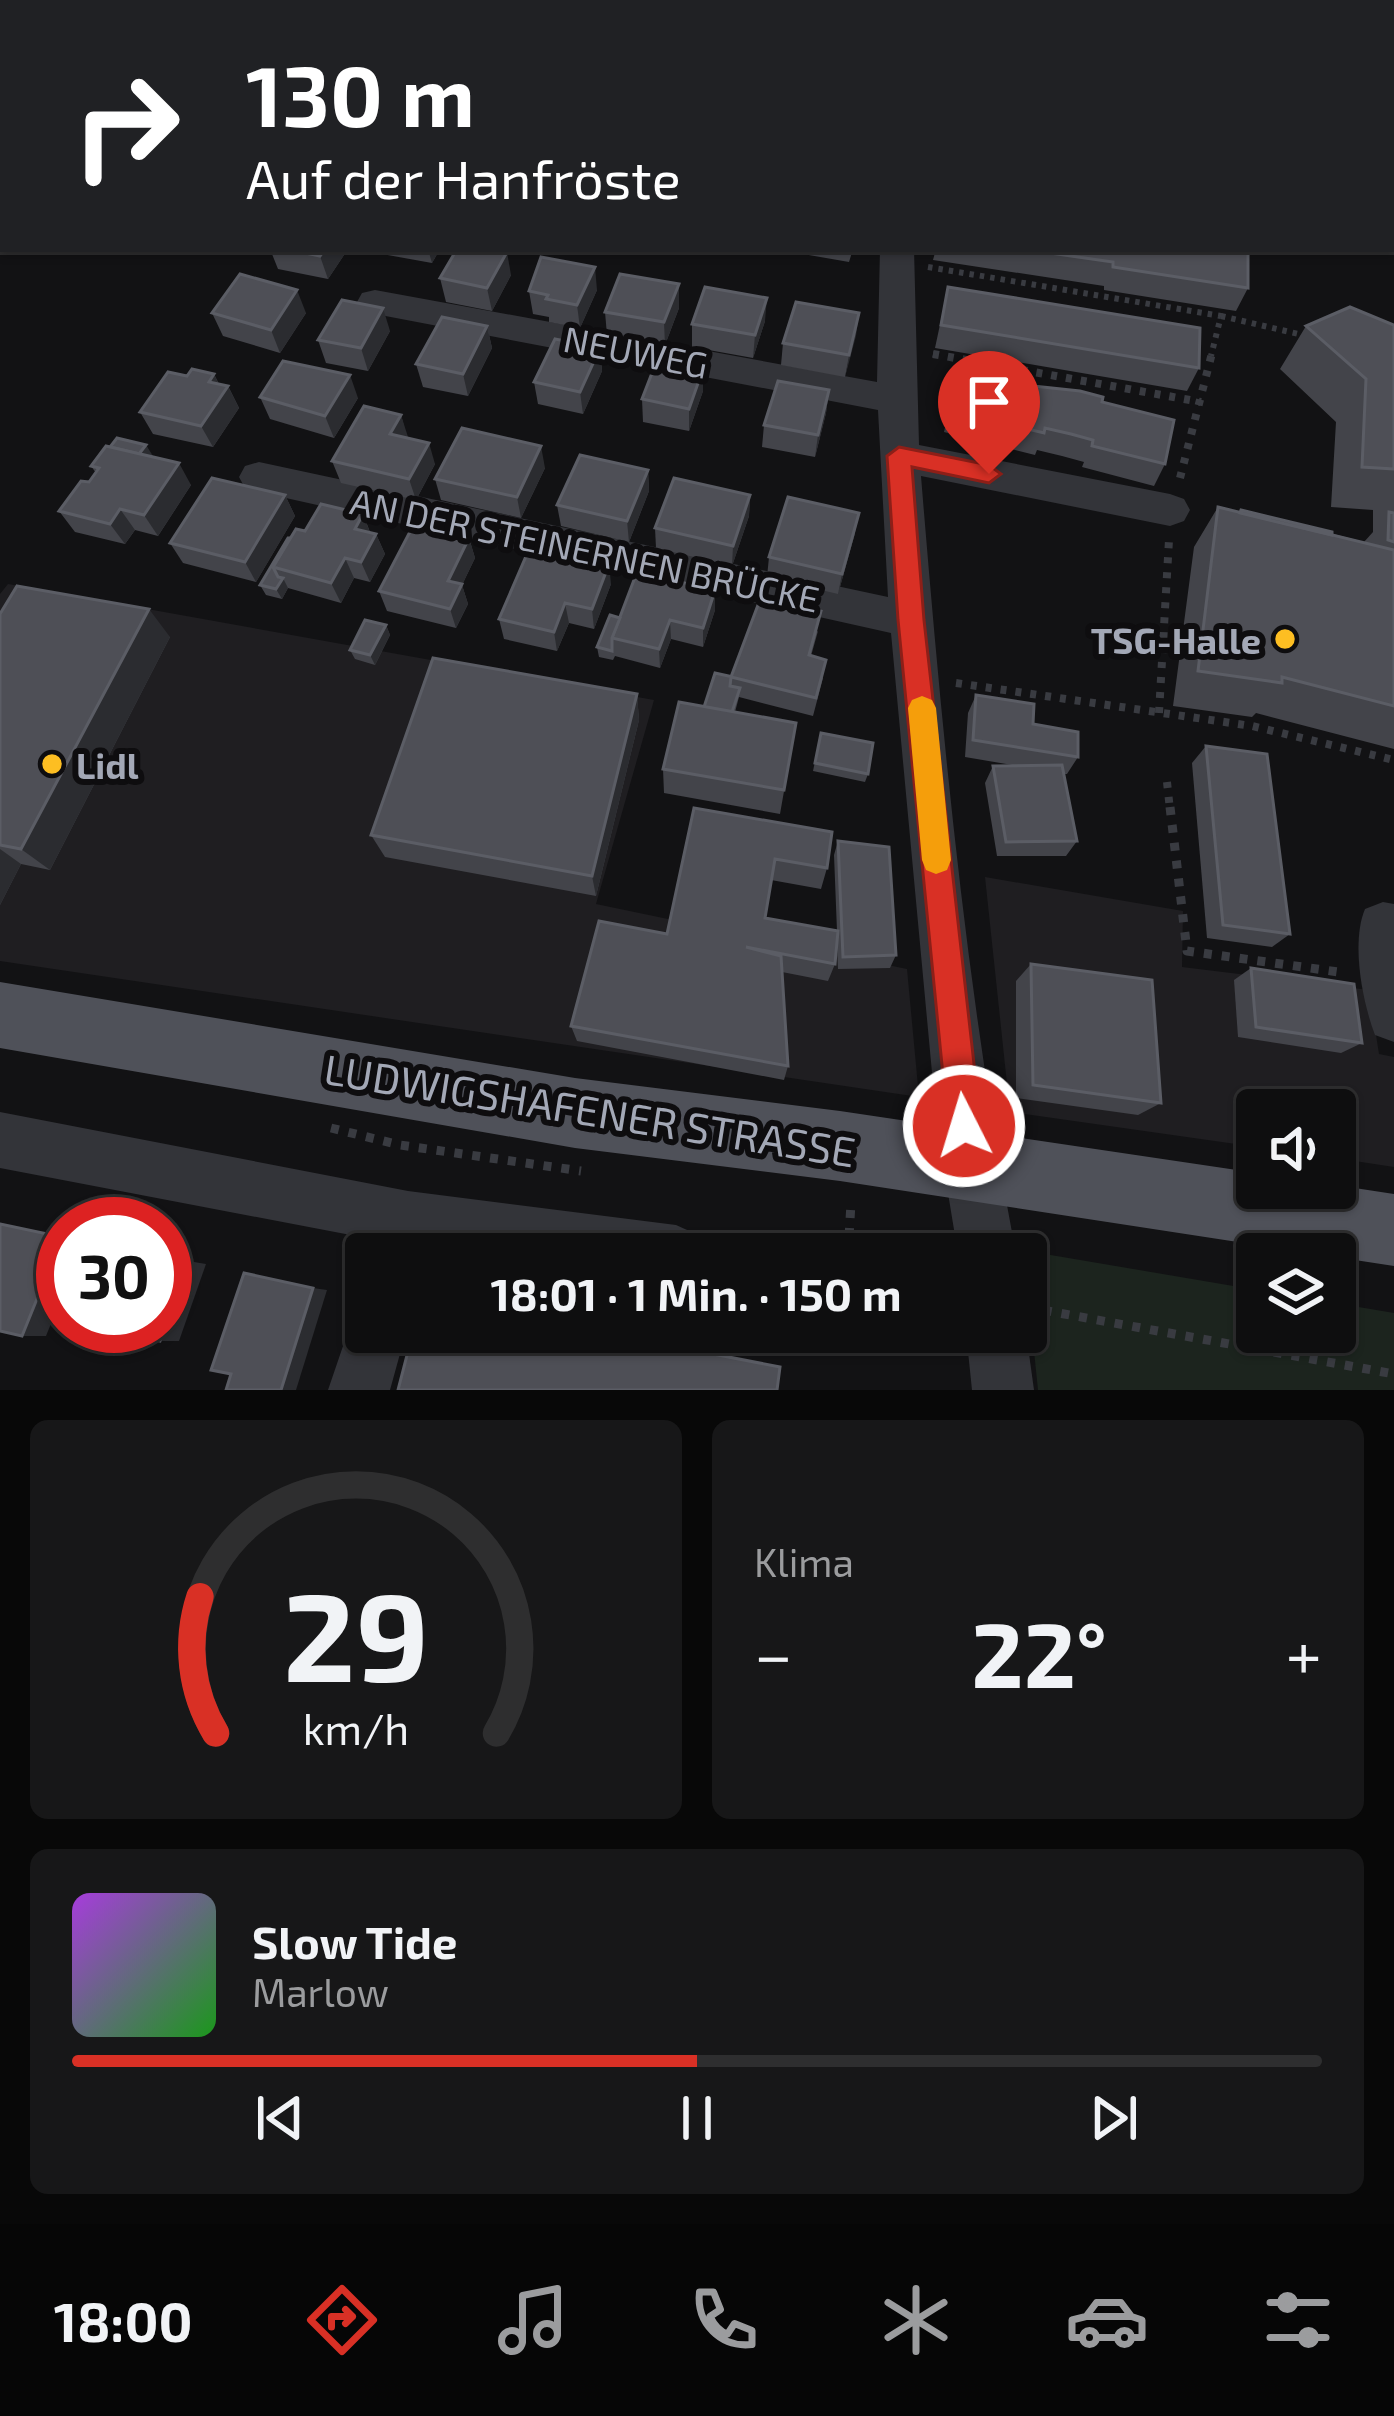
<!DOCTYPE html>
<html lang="de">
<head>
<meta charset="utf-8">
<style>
	:root { --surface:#0e0e0f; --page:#171718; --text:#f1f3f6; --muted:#9b9c9e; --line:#2e2e2f; --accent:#d93025 }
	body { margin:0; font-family:"Exo 2",sans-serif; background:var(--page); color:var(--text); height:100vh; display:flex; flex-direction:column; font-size:45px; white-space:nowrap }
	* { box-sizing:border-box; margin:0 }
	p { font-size:39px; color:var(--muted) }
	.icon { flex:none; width:66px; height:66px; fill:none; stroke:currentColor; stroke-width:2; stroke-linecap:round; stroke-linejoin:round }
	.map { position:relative; height:1390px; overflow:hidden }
	.sheet { display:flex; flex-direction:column; gap:30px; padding:30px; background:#080808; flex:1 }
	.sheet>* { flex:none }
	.top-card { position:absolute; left:0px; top:0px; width:1395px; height:252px; box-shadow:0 3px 9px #0004,0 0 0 3px var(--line); background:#202124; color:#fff; overflow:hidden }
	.controls { position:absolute; left:1236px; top:1089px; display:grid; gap:24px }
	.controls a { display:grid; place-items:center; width:120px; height:120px; border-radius:12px; background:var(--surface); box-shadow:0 3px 9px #0004,0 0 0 3px var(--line); font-size:60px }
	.speed { position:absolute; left:36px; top:1197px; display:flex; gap:24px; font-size:60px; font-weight:700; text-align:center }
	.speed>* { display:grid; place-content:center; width:156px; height:156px; border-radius:50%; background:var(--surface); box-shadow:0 3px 9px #0004,0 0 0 3px var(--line); line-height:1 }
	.speed .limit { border:18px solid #d22; background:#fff; color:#111 }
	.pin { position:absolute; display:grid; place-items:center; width:102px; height:102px; color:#fff; margin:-123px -51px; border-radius:50% 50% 50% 0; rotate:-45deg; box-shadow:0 0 12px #0007 }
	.pin .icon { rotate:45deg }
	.me { position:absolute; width:132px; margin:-66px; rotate:355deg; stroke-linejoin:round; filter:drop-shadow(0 0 9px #0008) }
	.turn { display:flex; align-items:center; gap:42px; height:252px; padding:0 48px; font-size:54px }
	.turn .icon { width:156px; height:156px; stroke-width:2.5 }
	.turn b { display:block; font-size:84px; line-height:102px }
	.big { font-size:90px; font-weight:700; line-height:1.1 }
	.sheet .tile { flex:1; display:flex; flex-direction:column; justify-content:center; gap:18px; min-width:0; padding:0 42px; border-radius:18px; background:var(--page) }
	.sheet .dial { align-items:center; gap:0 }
	.dial svg { height:312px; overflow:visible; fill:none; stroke:var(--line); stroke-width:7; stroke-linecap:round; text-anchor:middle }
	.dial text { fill:var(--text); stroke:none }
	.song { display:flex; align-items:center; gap:36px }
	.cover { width:144px; height:144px; border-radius:18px; background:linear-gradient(135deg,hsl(280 70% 55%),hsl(120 70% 35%)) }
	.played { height:12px; border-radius:6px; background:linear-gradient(90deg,var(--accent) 50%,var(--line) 50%) }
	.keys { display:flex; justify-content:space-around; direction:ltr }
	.heat { display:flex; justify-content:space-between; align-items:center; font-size:66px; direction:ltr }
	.sheet .tiles { flex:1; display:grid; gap:30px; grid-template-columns:1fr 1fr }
	.tile:last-child { grid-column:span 2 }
	.trip { position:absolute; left:345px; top:1233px; width:702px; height:120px; border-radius:12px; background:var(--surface); box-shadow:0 3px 9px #0004,0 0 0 3px var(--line); font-weight:700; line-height:120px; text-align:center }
	.tab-bar { display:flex; height:192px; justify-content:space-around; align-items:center; background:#060606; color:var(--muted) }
	.tab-bar .icon { width:84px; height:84px }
	.tab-bar .on { color:var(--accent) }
	.tab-bar b { font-size:54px; color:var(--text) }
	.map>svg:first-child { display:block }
	.built { fill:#1f1e21 }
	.green { fill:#1c241e }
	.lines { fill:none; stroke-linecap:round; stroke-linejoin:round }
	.path-far2 { stroke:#393b41; stroke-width:6; stroke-dasharray:4.5 6; stroke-linecap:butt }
	.path-far1 { stroke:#393b41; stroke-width:8; stroke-dasharray:6 9; stroke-linecap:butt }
	.path { stroke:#393b41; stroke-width:9; stroke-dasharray:8 10; stroke-linecap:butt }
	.minor { fill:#333439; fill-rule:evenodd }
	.major { fill:#4f5159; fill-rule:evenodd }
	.wall { fill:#43444a }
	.shaded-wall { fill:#2b2c30 }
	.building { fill:#4e4f56; stroke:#5b5d65; stroke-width:3 }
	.route { fill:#d93025; stroke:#8d1f18; stroke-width:3 }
	.slow { fill:#f59e0b }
	.poi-dot { fill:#fdbe22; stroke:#0e0d0f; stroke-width:4.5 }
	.labels { text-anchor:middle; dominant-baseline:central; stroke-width:12; stroke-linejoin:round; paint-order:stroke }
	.street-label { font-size:36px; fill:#a3a8b6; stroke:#0e0d0f }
	.poi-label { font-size:36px; font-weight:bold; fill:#a3a8b6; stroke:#0e0d0f; text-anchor:end }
	.near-street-label { font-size:42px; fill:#a3a8b6; stroke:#0e0d0f }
</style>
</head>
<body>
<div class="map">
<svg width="1394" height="1390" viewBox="0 0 1394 1390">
	<rect width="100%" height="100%" fill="#121214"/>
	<g class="built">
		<polygon points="8,584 654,700 596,904 907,969 919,1097 0,961 0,594"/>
		<polygon points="985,877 1183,911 1182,967 1369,990 1379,1054 1394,1057 1394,1167 1335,1158 1335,1110 1257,1110 1257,1147 1010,1112"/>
	</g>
	<g class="green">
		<polygon points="267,0 888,0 265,3"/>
		<polygon points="1033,1252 1257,1290 1257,1332 1335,1332 1335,1303 1394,1313 1394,1390 1038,1390 1033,1341"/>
	</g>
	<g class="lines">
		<g class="path-far2">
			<polyline points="441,0 447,3"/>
			<polyline points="857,0 876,3"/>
			<polyline points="928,267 1221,316 1211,356"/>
			<polyline points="1221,316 1307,336"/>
			<polyline points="933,354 943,356"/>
		</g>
		<g class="path-far1">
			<polyline points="933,354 1201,402"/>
			<polyline points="1180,478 1212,353"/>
			<polyline points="956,683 1252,726 1394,760"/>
			<polyline points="1159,713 1169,540"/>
			<polyline points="1167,782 1170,810"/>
		</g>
		<g class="path">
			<polyline points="1170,807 1187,951 1346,973"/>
			<polyline points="331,1128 400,1145 581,1171"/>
			<polyline points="848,1254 851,1203"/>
			<polyline points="1026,1307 1394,1374"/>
		</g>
		<g class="minor">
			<polygon points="905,0 933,0 934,3 904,3"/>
			<polygon points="1366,0 1394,0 1392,7"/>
			<path d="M880 249H914L919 445 1170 494 1184 499 1190 510 1184 521 1170 526 921 476C942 735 967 998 1016 1254H958L937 1126 891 633 259 492 245 488 239 477 245 466 259 462 888 597 878 410 375 314 362 311 357 302 362 293 375 290 877 382Z"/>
			<path d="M1383 902 1394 904V1042L1375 1035C1362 1001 1351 942 1365 909Z"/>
			<polygon points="0,1112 408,1191 676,1225 696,1234 705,1254 450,1254 0,1168"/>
			<polygon points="366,1306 366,1332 406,1332 390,1390 328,1390 355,1311"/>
			<polygon points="966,1332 1026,1332 1034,1390 972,1390"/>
		</g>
		<polygon class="major" points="0,982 575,1078 840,1111 1257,1173 1257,1188 1335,1185 1394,1194 1394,1266 840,1181 575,1148 0,1048"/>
	</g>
	<g class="wall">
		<polygon points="951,0 1032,0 1031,2 1047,3 951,3"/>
		<polygon points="1130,0 1165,0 1164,3 1130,3"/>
		<polygon points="1394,43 1394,185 1392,184 1392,52"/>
		<polygon points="1392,189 1394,190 1394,238 1392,238"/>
		<polygon points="270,249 348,249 328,279 278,269"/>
		<polygon points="381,249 440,249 432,263 382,254"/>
		<polygon points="804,249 853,249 849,262 803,254"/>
		<polygon points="936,249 1239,249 1248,288 1236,311 1104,290 1104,286 933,260"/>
		<polygon points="511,275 492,311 446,302 440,278"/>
		<polygon points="679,284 679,308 665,345 607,335 605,312"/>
		<polygon points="948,287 1199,368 1187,391 935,348"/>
		<polygon points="597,290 580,328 549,322 549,317 533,314 529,291"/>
		<polygon points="212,313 306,313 280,353 223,336"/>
		<polygon points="859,313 845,377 781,365 783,343"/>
		<polygon points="765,321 753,358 692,347 692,324"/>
		<polygon points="1394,325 1394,749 1256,713 1252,717 1173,706 1194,547 1218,507 1239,512 1241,510 1364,542 1373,532 1373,510 1331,507 1336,422 1280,369 1306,326"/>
		<polygon points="487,326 492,348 468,396 423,387 416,364"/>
		<polygon points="390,331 368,371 326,363 318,340"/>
		<polygon points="600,348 602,371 583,414 538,404 534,382"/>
		<polygon points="214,374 219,384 228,386 239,408 213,447 153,434 140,412 187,376"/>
		<polygon points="829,390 826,413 815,457 762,447 764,425"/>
		<polygon points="703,391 689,431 643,422 642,399"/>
		<polygon points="260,397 358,398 334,438 270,419"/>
		<polygon points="1102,402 1165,464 1154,486 1082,467 1084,462 1062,456 1037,450 1035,455 944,432 949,410"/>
		<polygon points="401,415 407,438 435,464 416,500 341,483 332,461"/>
		<polygon points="146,445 152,457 191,485 158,536 135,530 125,544 75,532 59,511 89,482 96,473 91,466 110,447"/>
		<polygon points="545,468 521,518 441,500 435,479"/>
		<polygon points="648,470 649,491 629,542 561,526 557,505"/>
		<polygon points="285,495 295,516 256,582 183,563 170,543"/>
		<polygon points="750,495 749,516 732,566 656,548 655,528"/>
		<polygon points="363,514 370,532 376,534 385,554 370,582 354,578 341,603 288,588 282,599 266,595 260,585 290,538 305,531"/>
		<polygon points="855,533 838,594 767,577 769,557"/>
		<polygon points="469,538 475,558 462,585 468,604 456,628 387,611 379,591"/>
		<polygon points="611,584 594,629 569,623 557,651 504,639 499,619"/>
		<polygon points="715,590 715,610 703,647 671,639 660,668 615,656 613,660 599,657 597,647 620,618"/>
		<polygon points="0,614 170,637 50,870 21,864 0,905"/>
		<polygon points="386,625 390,635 375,665 355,659 350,650"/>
		<polygon points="818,631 811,656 823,678 813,716 739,697 735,712 796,723 780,814 664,793 663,769 704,707 731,676"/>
		<polygon points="637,694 639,720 596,896 385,857 371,835"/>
		<polygon points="976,695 1033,724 1078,757 1067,774 1064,774 1077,841 1066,856 997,856 985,783 993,766 1018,766 965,757 968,713"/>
		<polygon points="821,733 868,774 865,782 813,771"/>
		<polygon points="1206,746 1290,934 1272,947 1207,938 1192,763"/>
		<polygon points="694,808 827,868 821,889 771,880 765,918 837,931 834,855 838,841 896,955 890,968 838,969 837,942 835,964 828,981 782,972 788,1066 784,1080 577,1041 571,1026 667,934"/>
		<polygon points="1031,964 1161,1103 1138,1115 1016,1098 1016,981"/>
		<polygon points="1251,968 1362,1043 1341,1053 1238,1037 1234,980"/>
		<polygon points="413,1332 506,1332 777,1390"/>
	</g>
	<g class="shaded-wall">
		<polygon points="325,249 348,249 328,279 320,256"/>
		<polygon points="428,249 440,249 432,263"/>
		<polygon points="507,252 511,275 492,311 487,288"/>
		<polygon points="595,267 597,290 580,328 577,305"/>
		<polygon points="679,284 679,308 665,345 664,322"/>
		<polygon points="297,290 306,313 280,353 271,330"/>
		<polygon points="767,298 765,321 753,358 755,335"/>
		<polygon points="383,308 390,331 368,371 361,348"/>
		<polygon points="859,313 856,336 845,377 849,355"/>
		<polygon points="487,326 492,348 468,396 463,374"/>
		<polygon points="600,348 602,371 583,414 580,392"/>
		<polygon points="703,369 703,391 689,431 689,409"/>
		<polygon points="214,374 223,393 228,386 239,408 213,447 201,426 209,382"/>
		<polygon points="350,375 358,398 334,438 325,416"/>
		<polygon points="829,390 826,413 815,457 818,435"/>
		<polygon points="401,415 408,437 398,456 390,434"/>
		<polygon points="429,443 435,464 416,500 409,479"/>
		<polygon points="146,445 153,456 141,473 134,462"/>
		<polygon points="541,446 545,468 521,518 517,497"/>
		<polygon points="179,463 191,485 158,536 144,515"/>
		<polygon points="648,470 649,491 629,542 627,521"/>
		<polygon points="285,495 295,516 256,582 245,562"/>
		<polygon points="750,495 749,516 732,566 733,546"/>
		<polygon points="120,509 135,530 125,544 110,524"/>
		<polygon points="859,513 855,533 838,594 842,574"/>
		<polygon points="363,514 371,535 355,529"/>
		<polygon points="376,534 385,554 370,582 361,562"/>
		<polygon points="469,538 475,558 462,585 468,604 456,628 450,609 448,581"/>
		<polygon points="345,558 354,578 341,603 331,583"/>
		<polygon points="609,564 611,584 594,629 592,609"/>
		<polygon points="283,578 288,588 282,599 276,589"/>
		<polygon points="715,590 715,610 703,647 703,628"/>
		<polygon points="565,603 569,623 557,651 554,632"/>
		<polygon points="149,609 170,637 50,870 21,849"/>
		<polygon points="670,620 671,639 660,668 659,649"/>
		<polygon points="386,625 390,635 375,665 370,655"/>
		<polygon points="637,694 639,720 596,896 592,876"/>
		<polygon points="0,849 21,864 0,905"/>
		<polygon points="62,1237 63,1294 46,1336 22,1336"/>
		<polygon points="188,1261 206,1264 179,1341 160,1341"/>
		<polygon points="313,1288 327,1290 296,1390 281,1390"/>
	</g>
	<g class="building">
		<polygon points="676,0 794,0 793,3 675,3"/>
		<polygon points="1327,0 1363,0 1362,3 1326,3"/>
		<polygon points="286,249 325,249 320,256"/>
		<polygon points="457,249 492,249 507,252 487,288 440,278"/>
		<polygon points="1022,249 1248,250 1248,288 1113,267 1113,262"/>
		<polygon points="541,257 595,267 577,305 546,299 548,295 529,291"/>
		<polygon points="240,274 297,290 271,330 212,313"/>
		<polygon points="620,274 679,284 664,322 605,312"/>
		<polygon points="705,287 767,298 755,335 692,324"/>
		<polygon points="948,287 1200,328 1199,368 941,325"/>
		<polygon points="342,300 383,308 361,348 318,340"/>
		<polygon points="796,302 859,313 849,355 783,343"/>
		<polygon points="1350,307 1394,325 1394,469 1362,467 1366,379 1306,326"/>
		<polygon points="442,317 487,326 463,374 416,364"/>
		<polygon points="555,339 600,348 580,392 534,382"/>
		<polygon points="657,360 703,369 689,409 642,399"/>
		<polygon points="283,361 350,375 325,416 260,397"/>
		<polygon points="963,368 1033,386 1080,391 1103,397 1102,402 1174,420 1165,464 1092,446 1093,440 1071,434 1045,428 1044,433 949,410"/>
		<polygon points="192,369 214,374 209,382 228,386 201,426 140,412 168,372 187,376"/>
		<polygon points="778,381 829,390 818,435 764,425"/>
		<polygon points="364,406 401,415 390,434 429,443 409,479 332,461"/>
		<polygon points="462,428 541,446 517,497 435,479"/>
		<polygon points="117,438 146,445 139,454 110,447"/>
		<polygon points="106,446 179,463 144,515 120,509 110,524 59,511 81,481 89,482 99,468 91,466"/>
		<polygon points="580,455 648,470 627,521 557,505"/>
		<polygon points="212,478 285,495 245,562 170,543"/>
		<polygon points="674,478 750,495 733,546 655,528"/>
		<polygon points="788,497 859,513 842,574 769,557"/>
		<polygon points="321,504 363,514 355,529 376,534 361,562 345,558 331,583 273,567 296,529 305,531"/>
		<polygon points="1218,507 1394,550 1394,706 1282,677 1282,683 1198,671"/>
		<polygon points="1241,510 1332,532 1332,535 1240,513"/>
		<polygon points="1389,512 1394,513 1394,542 1388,540"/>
		<polygon points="414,524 469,538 448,581 462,584 450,609 379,591"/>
		<polygon points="288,538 290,538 273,567 278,577 283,578 276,589 260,585"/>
		<polygon points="530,547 609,564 592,609 565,603 554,632 499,619"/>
		<polygon points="637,572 715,590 703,628 670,620 659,649 612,638"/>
		<polygon points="17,586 149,609 21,849 0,845 0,614"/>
		<polygon points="761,597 821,611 809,655 826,660 816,698 731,677"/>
		<polygon points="610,615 620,618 612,638 612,651 597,647"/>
		<polygon points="365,620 386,625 370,655 350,650"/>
		<polygon points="433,658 637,694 592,876 371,835"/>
		<polygon points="715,673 733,677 731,677 730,686 740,688 732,712 704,707"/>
		<polygon points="976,695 1034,704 1033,724 1078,732 1078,757 973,740"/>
		<polygon points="679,702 796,723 784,790 663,769"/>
		<polygon points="821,733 873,743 868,774 815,763"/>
		<polygon points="1206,746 1267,754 1290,934 1223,925"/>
		<polygon points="1062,765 1077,841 1006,842 993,766"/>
		<polygon points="694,808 832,832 827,868 775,859 765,918 838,931 835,964 746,947 781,956 788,1066 571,1026 599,921 667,934"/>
		<polygon points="838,841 889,847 896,955 843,957"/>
		<polygon points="1031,964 1152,980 1161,1103 1033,1085"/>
		<polygon points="1251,968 1354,984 1362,1043 1256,1027"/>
		<polygon points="0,1224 62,1237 22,1336 0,1331"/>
		<polygon points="165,1256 188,1261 160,1341 90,1326 165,1326"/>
		<polygon points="244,1273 313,1288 281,1390 226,1390 231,1374 211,1370"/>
		<polygon points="413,1332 494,1332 541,1342 543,1332 600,1332 780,1367 777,1390 398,1390"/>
	</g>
	<polygon class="route" points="899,447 989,465 1001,474 989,483 912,467 924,620 981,1126 976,1138 964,1143 953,1138 948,1126 898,620 887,456"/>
	<polygon class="slow" points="922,696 932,700 936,708 951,860 947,870 936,874 926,870 922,860 908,708 912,700"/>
	<g class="poi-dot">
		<circle cx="1285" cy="639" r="12"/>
		<circle cx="52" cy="764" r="12"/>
	</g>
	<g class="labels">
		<g class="street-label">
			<text transform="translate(636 351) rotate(11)">NEUWEG</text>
			<text transform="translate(585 549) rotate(12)">AN DER STEINERNEN BRÜCKE</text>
		</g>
		<g class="poi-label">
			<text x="1261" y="639">TSG-Halle</text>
			<text x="76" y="764" text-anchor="start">Lidl</text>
		</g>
		<g class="near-street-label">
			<text transform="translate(590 1109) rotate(9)">LUDWIGSHAFENER STRASSE</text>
		</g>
	</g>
</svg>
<div class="controls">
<a><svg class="icon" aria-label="sound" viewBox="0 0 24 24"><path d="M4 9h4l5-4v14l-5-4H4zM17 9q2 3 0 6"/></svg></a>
<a><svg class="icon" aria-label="layers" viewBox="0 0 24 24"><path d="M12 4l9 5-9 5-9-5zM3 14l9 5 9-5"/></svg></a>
</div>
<div class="speed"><div class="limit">30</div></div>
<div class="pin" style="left:989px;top:474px;background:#d93025"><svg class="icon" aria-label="arrive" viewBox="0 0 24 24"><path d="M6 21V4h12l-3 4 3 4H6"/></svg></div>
<svg class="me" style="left:964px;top:1126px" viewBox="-20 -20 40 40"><circle r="17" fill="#d93025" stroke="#fff" stroke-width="3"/><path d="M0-11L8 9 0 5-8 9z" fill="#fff"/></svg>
<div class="trip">18:01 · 1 Min. · 150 m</div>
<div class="top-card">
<div class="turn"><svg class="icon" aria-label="right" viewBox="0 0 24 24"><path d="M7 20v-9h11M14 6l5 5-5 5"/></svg><div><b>130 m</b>Auf der Hanfröste</div></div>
</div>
</div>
<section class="sheet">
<div class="tiles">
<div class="tile dial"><svg viewBox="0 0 100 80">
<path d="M14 69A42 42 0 1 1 86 69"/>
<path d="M14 69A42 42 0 0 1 10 34" stroke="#d93025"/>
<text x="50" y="56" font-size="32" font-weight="700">29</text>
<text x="50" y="72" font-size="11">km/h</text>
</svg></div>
<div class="tile"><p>Klima</p>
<div class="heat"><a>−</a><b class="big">22°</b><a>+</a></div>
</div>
<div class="tile">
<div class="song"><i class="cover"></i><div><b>Slow Tide</b><p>Marlow</p></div></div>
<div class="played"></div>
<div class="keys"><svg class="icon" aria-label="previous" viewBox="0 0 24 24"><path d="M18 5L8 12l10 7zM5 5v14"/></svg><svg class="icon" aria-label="pause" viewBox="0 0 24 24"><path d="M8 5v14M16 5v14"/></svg><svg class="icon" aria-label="next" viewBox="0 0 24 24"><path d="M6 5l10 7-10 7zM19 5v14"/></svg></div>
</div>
</div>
</section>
<nav class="tab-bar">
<b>18:00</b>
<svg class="icon on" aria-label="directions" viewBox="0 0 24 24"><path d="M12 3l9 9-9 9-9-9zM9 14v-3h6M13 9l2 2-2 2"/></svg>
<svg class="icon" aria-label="music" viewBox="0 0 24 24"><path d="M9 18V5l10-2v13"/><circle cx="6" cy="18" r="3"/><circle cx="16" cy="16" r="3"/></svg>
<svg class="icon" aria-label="phone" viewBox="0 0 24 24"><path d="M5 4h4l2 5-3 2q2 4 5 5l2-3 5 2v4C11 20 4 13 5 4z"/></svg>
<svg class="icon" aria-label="climate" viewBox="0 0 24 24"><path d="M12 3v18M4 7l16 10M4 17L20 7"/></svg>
<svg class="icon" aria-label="car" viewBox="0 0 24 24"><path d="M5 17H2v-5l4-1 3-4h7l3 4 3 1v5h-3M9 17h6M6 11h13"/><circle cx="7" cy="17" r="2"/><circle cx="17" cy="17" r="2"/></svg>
<svg class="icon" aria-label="filters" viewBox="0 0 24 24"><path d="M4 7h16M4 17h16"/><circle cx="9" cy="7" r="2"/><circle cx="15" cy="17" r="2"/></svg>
</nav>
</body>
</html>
